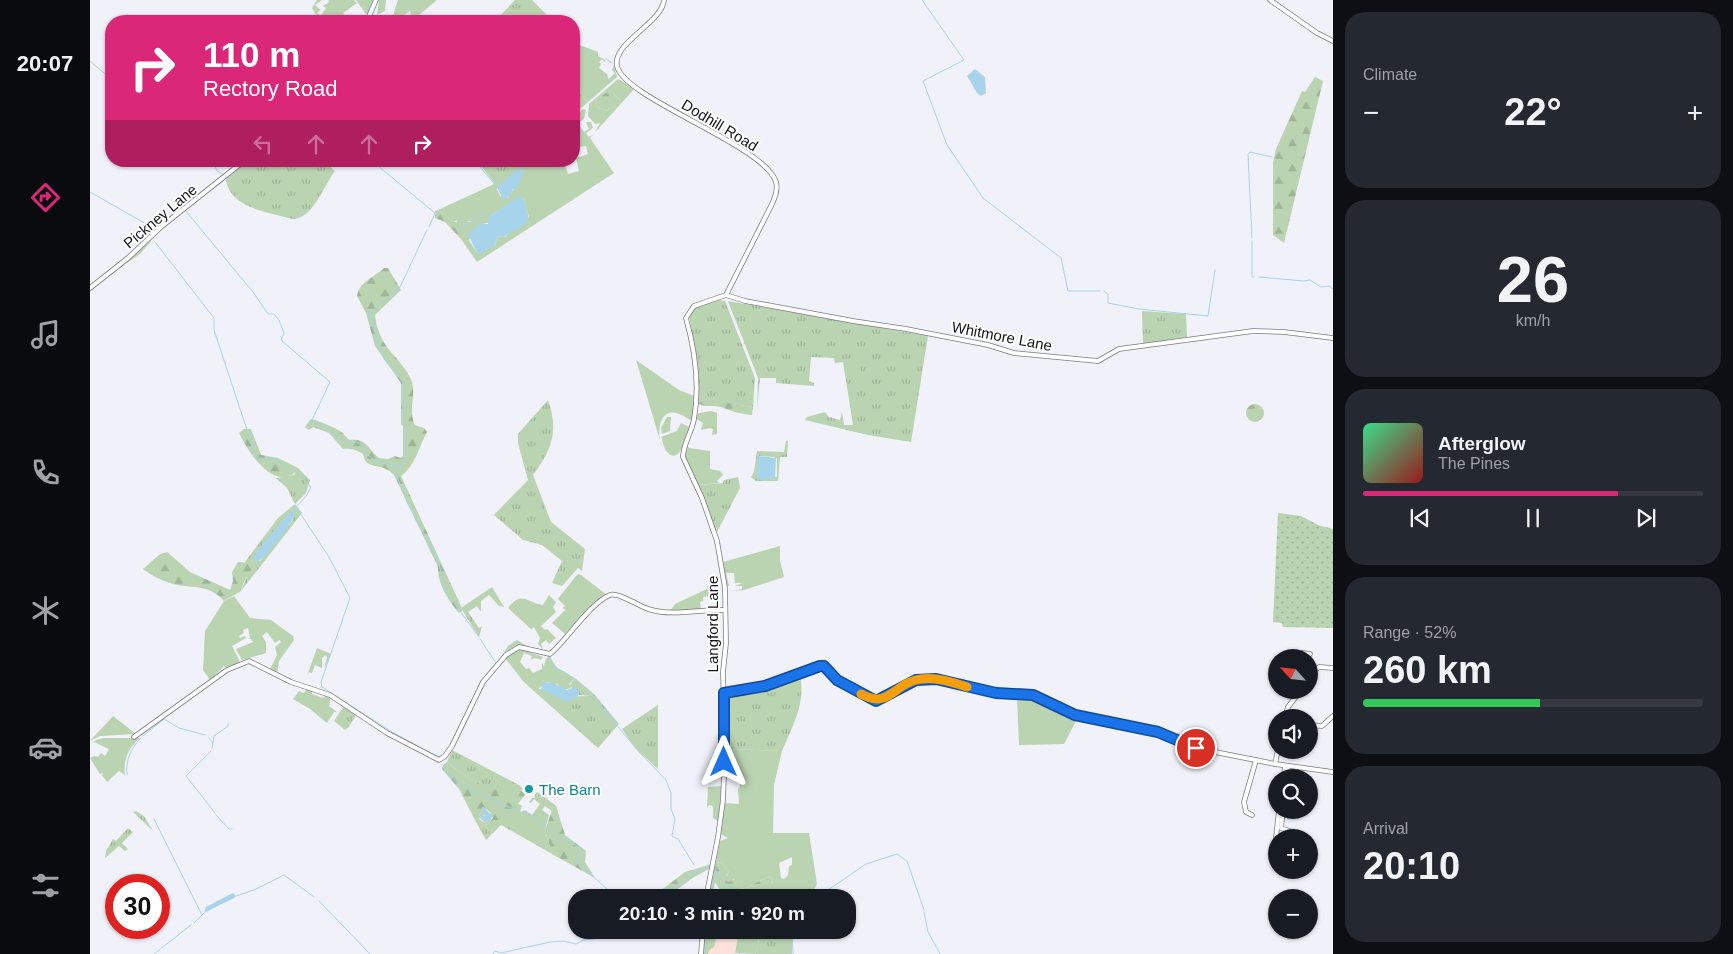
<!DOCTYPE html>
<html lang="en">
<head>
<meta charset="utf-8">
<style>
	:root { --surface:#171b24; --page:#242831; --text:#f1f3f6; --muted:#9ea1a6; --line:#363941; --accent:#db2777 }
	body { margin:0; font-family:Helvetica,sans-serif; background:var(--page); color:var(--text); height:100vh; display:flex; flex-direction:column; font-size:19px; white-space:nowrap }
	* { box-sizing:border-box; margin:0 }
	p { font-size:16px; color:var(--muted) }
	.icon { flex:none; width:28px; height:28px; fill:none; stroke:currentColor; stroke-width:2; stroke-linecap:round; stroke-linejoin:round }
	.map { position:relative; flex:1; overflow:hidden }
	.sheet { display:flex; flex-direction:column; gap:12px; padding:12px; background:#0d0f14; width:400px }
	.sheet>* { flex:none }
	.banner { position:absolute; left:15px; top:15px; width:475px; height:152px; border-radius:20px; box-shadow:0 1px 4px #0004; background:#db2777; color:#fff; overflow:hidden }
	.needle { width:32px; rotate:297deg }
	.buttons { position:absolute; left:1178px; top:649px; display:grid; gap:10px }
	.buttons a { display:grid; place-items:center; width:50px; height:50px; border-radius:50%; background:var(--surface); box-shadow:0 1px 4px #0004; font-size:25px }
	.speed { position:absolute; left:15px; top:874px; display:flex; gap:10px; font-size:25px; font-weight:700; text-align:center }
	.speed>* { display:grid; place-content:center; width:65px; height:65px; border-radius:50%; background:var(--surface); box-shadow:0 1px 4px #0004; line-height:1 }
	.speed .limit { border:8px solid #d22; background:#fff; color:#111 }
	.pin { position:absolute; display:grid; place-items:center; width:42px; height:42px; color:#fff; margin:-21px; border:2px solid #fff; border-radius:50%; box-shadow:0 1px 5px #0007 }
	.me { position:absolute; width:55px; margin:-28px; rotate:0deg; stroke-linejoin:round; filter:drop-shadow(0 0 4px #0008) }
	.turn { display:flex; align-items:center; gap:18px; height:105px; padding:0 15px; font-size:22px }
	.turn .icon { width:65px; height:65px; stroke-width:2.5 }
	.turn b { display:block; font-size:35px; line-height:42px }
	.lanes { display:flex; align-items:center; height:48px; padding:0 15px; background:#0003; justify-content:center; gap:25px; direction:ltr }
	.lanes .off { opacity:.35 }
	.big { font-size:38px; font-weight:700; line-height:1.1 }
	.sheet .card { flex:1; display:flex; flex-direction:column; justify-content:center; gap:8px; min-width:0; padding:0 18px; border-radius:20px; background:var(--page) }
	.sheet .dial { align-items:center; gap:0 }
	.dial b { font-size:65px; line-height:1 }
	.song { display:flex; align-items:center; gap:15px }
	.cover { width:60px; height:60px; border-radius:8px; background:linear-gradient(135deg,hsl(150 70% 55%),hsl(0 70% 35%)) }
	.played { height:5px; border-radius:2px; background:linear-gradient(90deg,var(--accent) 75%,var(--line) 75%) }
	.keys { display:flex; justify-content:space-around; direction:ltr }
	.heat { display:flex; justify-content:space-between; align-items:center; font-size:28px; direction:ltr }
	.charge { height:8px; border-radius:4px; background:linear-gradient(90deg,#34c759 52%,var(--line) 0) }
	.trip { position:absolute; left:478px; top:889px; width:288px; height:50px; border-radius:20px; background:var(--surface); box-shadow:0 1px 4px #0004; font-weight:700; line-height:50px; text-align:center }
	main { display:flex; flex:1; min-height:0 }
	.tabs { display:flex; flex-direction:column; width:90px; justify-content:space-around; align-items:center; background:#090b0e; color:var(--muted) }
	.tabs .icon { width:35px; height:35px }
	.tabs .active { color:var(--accent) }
	.tabs b { font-size:22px; color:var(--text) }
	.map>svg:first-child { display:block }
	.commercial { fill:#fbe1da }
	.grass { fill:url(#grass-tufts); fill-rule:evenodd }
	.forest { fill:url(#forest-firs); fill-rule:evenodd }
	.park { fill:url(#park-dots) }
	.garden { fill:#bad3b1; fill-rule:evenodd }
	.water { fill:#a7d4ea }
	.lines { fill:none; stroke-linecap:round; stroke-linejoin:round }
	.stream { stroke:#a7d4ea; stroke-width:1 }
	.street-casing { stroke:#7a7b82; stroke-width:5.5 }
	.street { stroke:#fff; stroke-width:4 }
	.route-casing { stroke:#114b97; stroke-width:12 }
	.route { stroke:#1a73e8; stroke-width:9 }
	.slow { stroke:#f59e0b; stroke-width:9 }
	.culture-dot { fill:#0f9aa8; stroke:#fff; stroke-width:2 }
	.labels { text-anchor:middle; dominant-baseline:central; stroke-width:4; stroke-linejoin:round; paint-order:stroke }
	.street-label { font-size:15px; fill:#151518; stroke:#fff }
	.culture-label { font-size:15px; fill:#0d838f; stroke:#fff; text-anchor:start }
</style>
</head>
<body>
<main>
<nav class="tabs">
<b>20:07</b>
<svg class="icon active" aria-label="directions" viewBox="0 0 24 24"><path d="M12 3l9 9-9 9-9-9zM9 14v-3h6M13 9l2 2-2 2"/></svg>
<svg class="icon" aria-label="music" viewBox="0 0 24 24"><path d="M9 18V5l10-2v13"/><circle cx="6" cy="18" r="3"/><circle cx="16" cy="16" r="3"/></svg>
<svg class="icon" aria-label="phone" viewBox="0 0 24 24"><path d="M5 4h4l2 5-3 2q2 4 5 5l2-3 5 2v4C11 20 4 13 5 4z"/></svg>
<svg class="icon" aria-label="climate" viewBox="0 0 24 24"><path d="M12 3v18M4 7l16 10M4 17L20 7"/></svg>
<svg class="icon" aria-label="car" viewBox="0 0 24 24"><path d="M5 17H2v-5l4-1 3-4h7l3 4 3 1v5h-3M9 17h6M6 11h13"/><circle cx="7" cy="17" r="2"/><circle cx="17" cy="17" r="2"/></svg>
<svg class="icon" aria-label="filters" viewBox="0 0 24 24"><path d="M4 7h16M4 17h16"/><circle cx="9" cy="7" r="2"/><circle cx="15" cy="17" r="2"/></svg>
</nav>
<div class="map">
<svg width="1243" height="954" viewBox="0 0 1243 954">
	<defs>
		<pattern id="grass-tufts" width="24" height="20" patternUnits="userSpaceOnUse" patternTransform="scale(1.25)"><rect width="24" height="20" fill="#bad3b1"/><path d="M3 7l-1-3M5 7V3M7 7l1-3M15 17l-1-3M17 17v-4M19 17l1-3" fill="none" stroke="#9fb498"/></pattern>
		<pattern id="forest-firs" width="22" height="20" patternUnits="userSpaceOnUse" patternTransform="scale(1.25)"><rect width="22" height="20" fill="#bad3b1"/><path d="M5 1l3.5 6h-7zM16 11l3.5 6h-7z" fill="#9fb498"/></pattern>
		<pattern id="park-dots" width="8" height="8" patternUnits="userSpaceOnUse" patternTransform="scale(1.25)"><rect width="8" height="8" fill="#bad3b1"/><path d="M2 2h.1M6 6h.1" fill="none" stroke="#9fb498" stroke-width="1.8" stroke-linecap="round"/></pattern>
	</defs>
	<rect width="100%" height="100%" fill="#f0f1f9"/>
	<polygon class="commercial" points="625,930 632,930 631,934 648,937 645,953 648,954 613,954 615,933 624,933"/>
	<g class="grass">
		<polygon points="425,0 442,0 463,21 405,21"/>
		<path d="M156 161H204L208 164 210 161H234L245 171C234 185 223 219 203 219 179 212 141 209 136 180Z"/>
		<polygon points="387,161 429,161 405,184"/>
		<polygon points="63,239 50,254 25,271"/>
		<polygon points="629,300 635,301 665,378 663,407 640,404 608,396 607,357 599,315 608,306"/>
		<polygon points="638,301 838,336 821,442 778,435 715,420 717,417 735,412 739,417 750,420 752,412 754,425 763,425 753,362 745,363 744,358 721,357 719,381 724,383 724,386 686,383 686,378 670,378 667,410 668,378"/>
		<polygon points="1052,311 1096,314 1097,337 1053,344"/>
		<path d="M458 400C469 431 462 449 443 475L461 522 495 549 492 571 488 568 472 586 462 583 472 561 452 545 433 540 404 515 438 480 428 443V434Z"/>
		<path d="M696 441H698L697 457H690L688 481H666L661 477 664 472 667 451 694 452ZM669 456 684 457 687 459V477L667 478Z"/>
		<path d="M208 468 220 480 216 493 205 504 212 513 151 591 158 574V564L155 562 188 518 205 504 197 488 181 474 186 478 204 475ZM199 513 203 520 170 561 163 559Z"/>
		<polygon points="648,477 650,488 627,532 608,485 633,483 634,480"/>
		<polygon points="488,574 491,575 517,595 468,599"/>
		<polygon points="402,587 414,607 409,606 399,595 391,601 391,612 387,606 378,612 389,628 392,626 389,637 371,608"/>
		<path d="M427 640 444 650C430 644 425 644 413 654L418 646Z"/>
		<path d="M710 674C716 704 703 724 692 751L638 749 636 728 638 696 661 691Z"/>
		<polygon points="448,689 451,689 470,697 501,696 504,694 529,724 508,748 445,692"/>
		<polygon points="568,705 568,769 545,748 532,729"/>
		<polygon points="254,706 266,715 259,727 255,730 244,721"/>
		<path d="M362 750 429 785 433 789C409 803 375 776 357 762Z"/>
		<polygon points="46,811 54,816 63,831 43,812"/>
		<polygon points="388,818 402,834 396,840 385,820"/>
		<polygon points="38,828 43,832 32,843 38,849 35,851 29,846 15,858 16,851 23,839 26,841"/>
		<polygon points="665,930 702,930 702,954 665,954 669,942"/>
	</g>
	<g class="forest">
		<polygon points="1225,77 1233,81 1194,243 1183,235 1183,163 1186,149 1212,91 1215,92"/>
		<polygon points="484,87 498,102 484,114"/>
		<polygon points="520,90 531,101 516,111 506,106 507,99"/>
		<polygon points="348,210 364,222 382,222 371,239 355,222 345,218 345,211"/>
		<path d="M294 268H298L311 290 285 315C289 351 312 356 322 382 326 396 318 411 325 425L334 428 337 432C329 447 325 466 311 476L371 606 372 611 369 613C359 601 347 583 348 567L304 475C292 461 276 472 273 454 266 449 260 448 253 449L239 433 223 427 219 430 215 427 221 419C224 419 248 429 250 431 253 433 256 437 259 440 277 438 276 447 289 458L298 459 305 456 311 458 313 456V426L311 424V383L285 346 276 313 267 296C269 282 285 277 294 268Z"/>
		<path d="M608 396C627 400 644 405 663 407L662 415C651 414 641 411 631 407 623 405 614 408 607 403Z"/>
		<circle cx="1165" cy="413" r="9"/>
		<polygon points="577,417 581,417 580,431 572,434 571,428"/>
		<path d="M154 429H161L171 455 188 458 208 468V470C185 494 158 452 149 433Z"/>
		<path d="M77 552 100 572 140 590 143 581 142 572 148 562 163 563 164 565 154 581 151 591 134 601C117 582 101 590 80 583 70 580 61 575 53 569L70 554Z"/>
		<polygon points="485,678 504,694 501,696 489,695 489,691 479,686"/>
		<path d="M357 762C380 780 401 795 431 790L435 795C420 814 422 806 420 830L411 825 402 834 408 820 397 825 390 818 385 820 369 789 352 769 353 765ZM393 807 400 812 403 818 399 822 394 821 389 815 390 813 393 816 395 814 392 810Z"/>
		<polygon points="456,798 466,806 475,835 496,851 495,862 505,878 462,854 455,830 463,808 457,805"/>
		<path d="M626 862 631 863 639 872 636 876 639 882 641 879 649 883H653L650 889 660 887C665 881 673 881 679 876L683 880 676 897H642L631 892 625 882 622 897 618 898Z"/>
		<polygon points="622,864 621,868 604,877 577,897 561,898 595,872"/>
	</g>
	<polygon class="park" points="1188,513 1211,516 1228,525 1243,529 1243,628 1193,627 1192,623 1183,622"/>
	<g class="garden">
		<polygon points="227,0 232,0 225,5 231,10 227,13 231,15 236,8 233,6 239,2 238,0 264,0 267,3 253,13 261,21 252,18 249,21 235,21 233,18 229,20 222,8"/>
		<polygon points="266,0 284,0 279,13 276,14"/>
		<polygon points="289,0 296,0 295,11 287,15"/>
		<polygon points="308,0 347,0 329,15 335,21 330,21 330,19 330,21 322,21 320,11 305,21 307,19 303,15"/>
		<polygon points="484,43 508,52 508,56 515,60 515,62 512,59 509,62 511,64 509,68 518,75 517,76 519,79 525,73 522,70 524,65 527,77 498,102 484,87"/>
		<path d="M528 79 545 88 500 138 524 173 387 262 371 239 382 221 368 223 366 220 364 222 348 210 402 185 429 161H463L456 166 454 162 455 167 466 161H474L478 174 489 171 486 158 498 154 496 146 484 148V118L493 109 496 110 494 119 488 123 494 132 499 129 496 122H501L503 128 496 133 499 137 504 134 510 123 505 124 498 116 499 104ZM520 90 531 101 516 111 506 106 507 99ZM434 172 418 198 410 196 407 189C415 179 422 176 434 172ZM433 198 439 217 415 237 408 236 405 245 388 254 379 240 394 223H399V217L423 201Z"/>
		<path d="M546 360 589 390 604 396 603 421C596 418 594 415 586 413 568 409 567 435 572 447Z"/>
		<polygon points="770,363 774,388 762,390 758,365"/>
		<polygon points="621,411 627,413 627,434 622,435 623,429 620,428 611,430 613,423 605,418 609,413"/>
		<path d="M591 423 599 427C598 436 588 470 575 449 573 445 573 441 571 437L587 431Z"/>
		<polygon points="597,445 599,448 620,451 620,469 630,471 633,475 627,481 629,483 608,485 595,459"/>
		<polygon points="690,546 690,561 694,577 654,590 642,591 652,589 652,586 645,586 652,583 645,583 644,573 636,573 639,586 636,586 633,562"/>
		<polygon points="487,575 514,596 488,619 475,634 462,623 475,610 473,608 475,606 468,599"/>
		<polygon points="621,587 620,596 613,597 613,601 610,602 611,610 580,611 585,604"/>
		<path d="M459 595 466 602 463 607 466 612 451 626 455 630 457 629 466 638 459 644 456 640 451 644 453 650 448 644 450 638 444 627 441 629 418 608C432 590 437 603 453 605Z"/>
		<polygon points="144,596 160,618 181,620 203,636 204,640 189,661 187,674 180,669 187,655 185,647 191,642 189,640 185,643 177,632 172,636 176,642 176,653 152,660 146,649 163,642 161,639 158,639 160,638 158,628 153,630 154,633 149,636 150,638 155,636 156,638 142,646 150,662 136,668 134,666 120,680 113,670 115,631 134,601"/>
		<polygon points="227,648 241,654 234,669 237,657 235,655 232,658 232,668 225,665 222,673 219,672 217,676"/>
		<polygon points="429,649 453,657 451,660 445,658 441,660 442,656 434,653 430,662 436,669 439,668 443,673 452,669 452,663 454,666 456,659 459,656 468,669 485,678 479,684 481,688 474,690 467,684 456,682 445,692 433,681 415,658 423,650"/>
		<polygon points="217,688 223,691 222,694 233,698 236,695 241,697 239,706 247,712 244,712 237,723 220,709 203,699 209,691 214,693"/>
		<polygon points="927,698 950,701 987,719 974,744 929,745"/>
		<polygon points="23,716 46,734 10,736 0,741"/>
		<path d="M14 738H50C38 748 33 760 35 775L29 771 17 782 12 775 13 773 10 774 0 758 4 756 8 757 11 753 15 756 19 749 4 742 0 745 6 740Z"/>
		<path d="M638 749 692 751 684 785 683 833H719L727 884 723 892 716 897 706 895 703 897H676L678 884H682L683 880 679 876C673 881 665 881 660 887L650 889 652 882 647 887 644 885V879L638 882 635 879 639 872 631 863 626 862 630 841 638 838 631 834 634 803 649 804 648 789 650 787V778H636ZM702 857V865L699 866 698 875 694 879 691 878 689 863Z"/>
		<polygon points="632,786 628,821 623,818 623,806 619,805 617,808 618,787"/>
		<polygon points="447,792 456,798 457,805 463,808 462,811 455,806 452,810 459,815 455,830 462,854 420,830 419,816 426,803 432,806 430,812 435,810 442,815 450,804 444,799 441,803 439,802 442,798 445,798 444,796"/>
		<polygon points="411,815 414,821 402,834 388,818 397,825 403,820 408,820"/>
		<polygon points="615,930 628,931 624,947 619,950 618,954 613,954"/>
		<polygon points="635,930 665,930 669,943 665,954 645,953 648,937 631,934 631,931"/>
	</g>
	<g class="water">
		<polygon points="885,69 895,77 896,93 891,96 887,93 877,76"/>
		<polygon points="428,169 434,172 426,189 423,189 420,196 413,200 407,187"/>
		<path d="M429 196 433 198C435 205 440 214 438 222L414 237 408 236 405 245 388 255 378 234 391 223 398 224 399 217Z"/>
		<polygon points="668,456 686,458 685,479 667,479"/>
		<path d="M203 512 205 515C200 526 177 557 167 562L163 559 166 552 199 513Z"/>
		<polygon points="453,682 464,683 477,690 485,687 489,691 489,695 480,701 472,700 451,689"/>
		<polygon points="393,807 403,816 399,822 394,821 389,815 390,813 393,816 395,815 391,809"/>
		<polygon points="143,893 146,896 144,898 114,913 116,907"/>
	</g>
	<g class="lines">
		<g class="stream">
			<polyline points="832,0 874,60 833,81 857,145 893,198 971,258 978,291 1010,291"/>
			<polyline points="516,59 522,63"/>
			<polyline points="0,61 21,79"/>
			<polyline points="123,161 127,171 134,175"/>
			<polyline points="282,161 345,213 339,227"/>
			<polyline points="385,161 407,187"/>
			<polyline points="137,179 143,174"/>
			<polyline points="0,192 65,229 113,191"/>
			<polyline points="106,201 132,182"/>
			<polyline points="95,210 163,292 178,314 184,314 189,320 194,333 191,340 240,382 221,422 243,433 246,438 256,444 267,442 271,445 272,450 286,461 296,464 299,462 302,464 318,504 348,560 356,592 389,637"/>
			<polyline points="366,227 368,230 397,212 400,217"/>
			<polyline points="1162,238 1158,154 1160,152 1182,157"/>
			<polyline points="1162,241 1162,277 1164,277"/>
			<polyline points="65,242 124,318 124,330 165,454 168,458 185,459 199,469 206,471"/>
			<polyline points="1169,277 1214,281 1220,280 1231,287 1239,286 1243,289"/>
			<polyline points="1014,291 1018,294 1018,303 1049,309 1118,316 1125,270"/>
			<polyline points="303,464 310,466 314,463 316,426 313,423 313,382 294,359 279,313 309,289 337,230"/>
			<polyline points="210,475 221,487 217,495 206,507 239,557 260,598 231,682 232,687 302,732 348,757 351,756"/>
			<polyline points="203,512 206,507"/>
			<polyline points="390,639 406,663"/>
			<polyline points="460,657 463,666 478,674 499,692 549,752 576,780 581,793 581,809 585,819 582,836 588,839 604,865"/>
			<polyline points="53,736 74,719 89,728 115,735"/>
			<polyline points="119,738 123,743 122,748"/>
			<polyline points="123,743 124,736 138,726 138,723"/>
			<polyline points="121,751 96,776 125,813"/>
			<polyline points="356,759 363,748"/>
			<polyline points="353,765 369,786"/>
			<path d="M37 775C35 761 41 748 51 738"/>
			<polyline points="371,786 430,812"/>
			<polyline points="431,812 440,814 471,838 492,848 494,852 486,859 488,863 527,898"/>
			<polyline points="126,815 139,829 142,829"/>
			<polyline points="64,819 112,915"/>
			<polyline points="625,866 626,874"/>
			<path d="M627 873C635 887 648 893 661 898"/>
			<polyline points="146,896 164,890 194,875 224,897"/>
			<polyline points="572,898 602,874 621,866"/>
			<polyline points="620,898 623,881"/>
			<polyline points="722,898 741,888 776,864 807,854 817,861 834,910"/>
			<polyline points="229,901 280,954"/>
			<polyline points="834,912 838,932 850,954"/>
			<polyline points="104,923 114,913"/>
			<polyline points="702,930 703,954"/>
			<polyline points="64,954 101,925"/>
			<polyline points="403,954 405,951 411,953 460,942 473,941 486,944 494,940 511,938 529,930"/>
			<polyline points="614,954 616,930"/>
			<polyline points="649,954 650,952"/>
		</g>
		<g class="street-casing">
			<g id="street">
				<path d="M574 0C572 23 522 43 527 66 534 99 675 145 686 182 688 190 685 197 682 204L636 295"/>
				<polyline points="1180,0 1227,33 1243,41"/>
				<polyline points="277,21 286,0"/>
				<polyline points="0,288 38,258 72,226 154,161"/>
				<polyline points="636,295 655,301 763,321 816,329 898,345 924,353 1008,361 1029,349 1163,331 1194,332 1243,338"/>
				<polyline points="1212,653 1220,654"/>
				<polyline points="1219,676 1229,667 1243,668"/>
				<polyline points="634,693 675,686 730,666 734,666 747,680 786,701 826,680 846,679 906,693 943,695 985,715 1069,732 1110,749 1185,764 1243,772"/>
				<polyline points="1195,718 1198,707 1211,690"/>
				<polyline points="1219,725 1232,726 1243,716"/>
				<path d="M44 737 137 670 159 661 201 682 240 695 297 733 349 760 355 756 362 746 393 682 416 655 429 647 460 654C478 639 499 604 520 595 527 592 550 606 558 609 584 617 608 609 634 610"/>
				<polyline points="1185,764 1188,750"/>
				<polyline points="1194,778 1195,766"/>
				<polyline points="1196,778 1198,766"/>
				<polyline points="1193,810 1191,828 1202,832 1203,838"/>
				<polyline points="1162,815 1156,812 1154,802 1166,760"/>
				<polyline points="1186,838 1189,810"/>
				<polyline points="1184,856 1186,840"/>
				<polyline points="1203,870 1205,875 1210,873"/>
				<path d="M616 898 628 837 633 800 635 747 633 672 636 643 635 588 627 541 612 498 593 457C593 444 602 432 604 419 610 385 605 350 596 318L604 306 636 295"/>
				<polyline points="611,954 613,930"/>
			</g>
		</g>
		<use href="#street" class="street"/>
	</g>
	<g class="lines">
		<g class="route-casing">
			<polyline id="route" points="634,762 634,693 675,686 730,666 734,666 747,680 786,701 826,680 846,679 906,693 943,695 985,715 1068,732 1106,748"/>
		</g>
		<use href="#route" class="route"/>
		<path class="slow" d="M771 694C800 710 804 682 831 679 846 677 862 682 877 687"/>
	</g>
	<circle class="culture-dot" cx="439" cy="789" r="5"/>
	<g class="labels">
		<g class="street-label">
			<text transform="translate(630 125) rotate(31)">Dodhill Road</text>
			<text transform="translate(70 216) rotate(-40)">Pickney Lane</text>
			<text transform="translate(912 336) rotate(11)">Whitmore Lane</text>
			<text transform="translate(622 624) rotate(-90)">Langford Lane</text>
		</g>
		<g class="culture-label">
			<text x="449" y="789">The Barn</text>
		</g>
	</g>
</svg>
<div class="buttons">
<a><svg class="needle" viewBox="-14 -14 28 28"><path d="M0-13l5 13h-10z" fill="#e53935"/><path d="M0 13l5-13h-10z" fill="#9ea1a6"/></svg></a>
<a><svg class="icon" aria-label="sound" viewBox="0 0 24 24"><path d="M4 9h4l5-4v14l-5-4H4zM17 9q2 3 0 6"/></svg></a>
<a><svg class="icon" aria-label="search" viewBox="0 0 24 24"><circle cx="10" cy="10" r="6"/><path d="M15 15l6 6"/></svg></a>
<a>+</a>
<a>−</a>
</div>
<div class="speed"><div class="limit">30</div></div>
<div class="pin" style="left:1106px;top:748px;background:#d93025"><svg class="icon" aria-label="arrive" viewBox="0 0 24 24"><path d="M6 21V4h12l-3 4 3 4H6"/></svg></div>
<svg class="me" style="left:634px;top:762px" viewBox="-20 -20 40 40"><path d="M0-17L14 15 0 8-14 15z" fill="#1a73e8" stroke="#fff" stroke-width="4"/></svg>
<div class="trip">20:10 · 3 min · 920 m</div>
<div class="banner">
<div class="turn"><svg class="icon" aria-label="right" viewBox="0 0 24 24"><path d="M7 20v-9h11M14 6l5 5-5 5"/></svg><div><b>110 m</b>Rectory Road</div></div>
<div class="lanes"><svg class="icon off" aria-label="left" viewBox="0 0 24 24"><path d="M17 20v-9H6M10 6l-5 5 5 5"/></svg><svg class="icon off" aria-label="ahead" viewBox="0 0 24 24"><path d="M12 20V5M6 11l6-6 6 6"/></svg><svg class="icon off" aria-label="ahead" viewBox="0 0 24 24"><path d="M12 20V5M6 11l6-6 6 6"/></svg><svg class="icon" aria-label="right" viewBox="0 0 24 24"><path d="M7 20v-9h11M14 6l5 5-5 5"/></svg></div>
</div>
</div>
<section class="sheet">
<div class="card"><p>Climate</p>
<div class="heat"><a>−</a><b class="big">22°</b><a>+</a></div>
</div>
<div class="card dial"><b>26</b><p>km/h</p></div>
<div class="card">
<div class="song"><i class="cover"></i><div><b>Afterglow</b><p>The Pines</p></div></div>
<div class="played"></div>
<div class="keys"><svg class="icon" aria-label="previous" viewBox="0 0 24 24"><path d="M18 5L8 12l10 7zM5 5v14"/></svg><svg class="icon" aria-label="pause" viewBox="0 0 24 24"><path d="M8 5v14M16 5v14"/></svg><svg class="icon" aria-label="next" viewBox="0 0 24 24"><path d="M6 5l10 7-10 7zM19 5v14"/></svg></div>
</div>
<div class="card"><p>Range · 52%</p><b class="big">260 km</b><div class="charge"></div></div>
<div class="card"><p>Arrival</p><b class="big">20:10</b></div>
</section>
</main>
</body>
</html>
